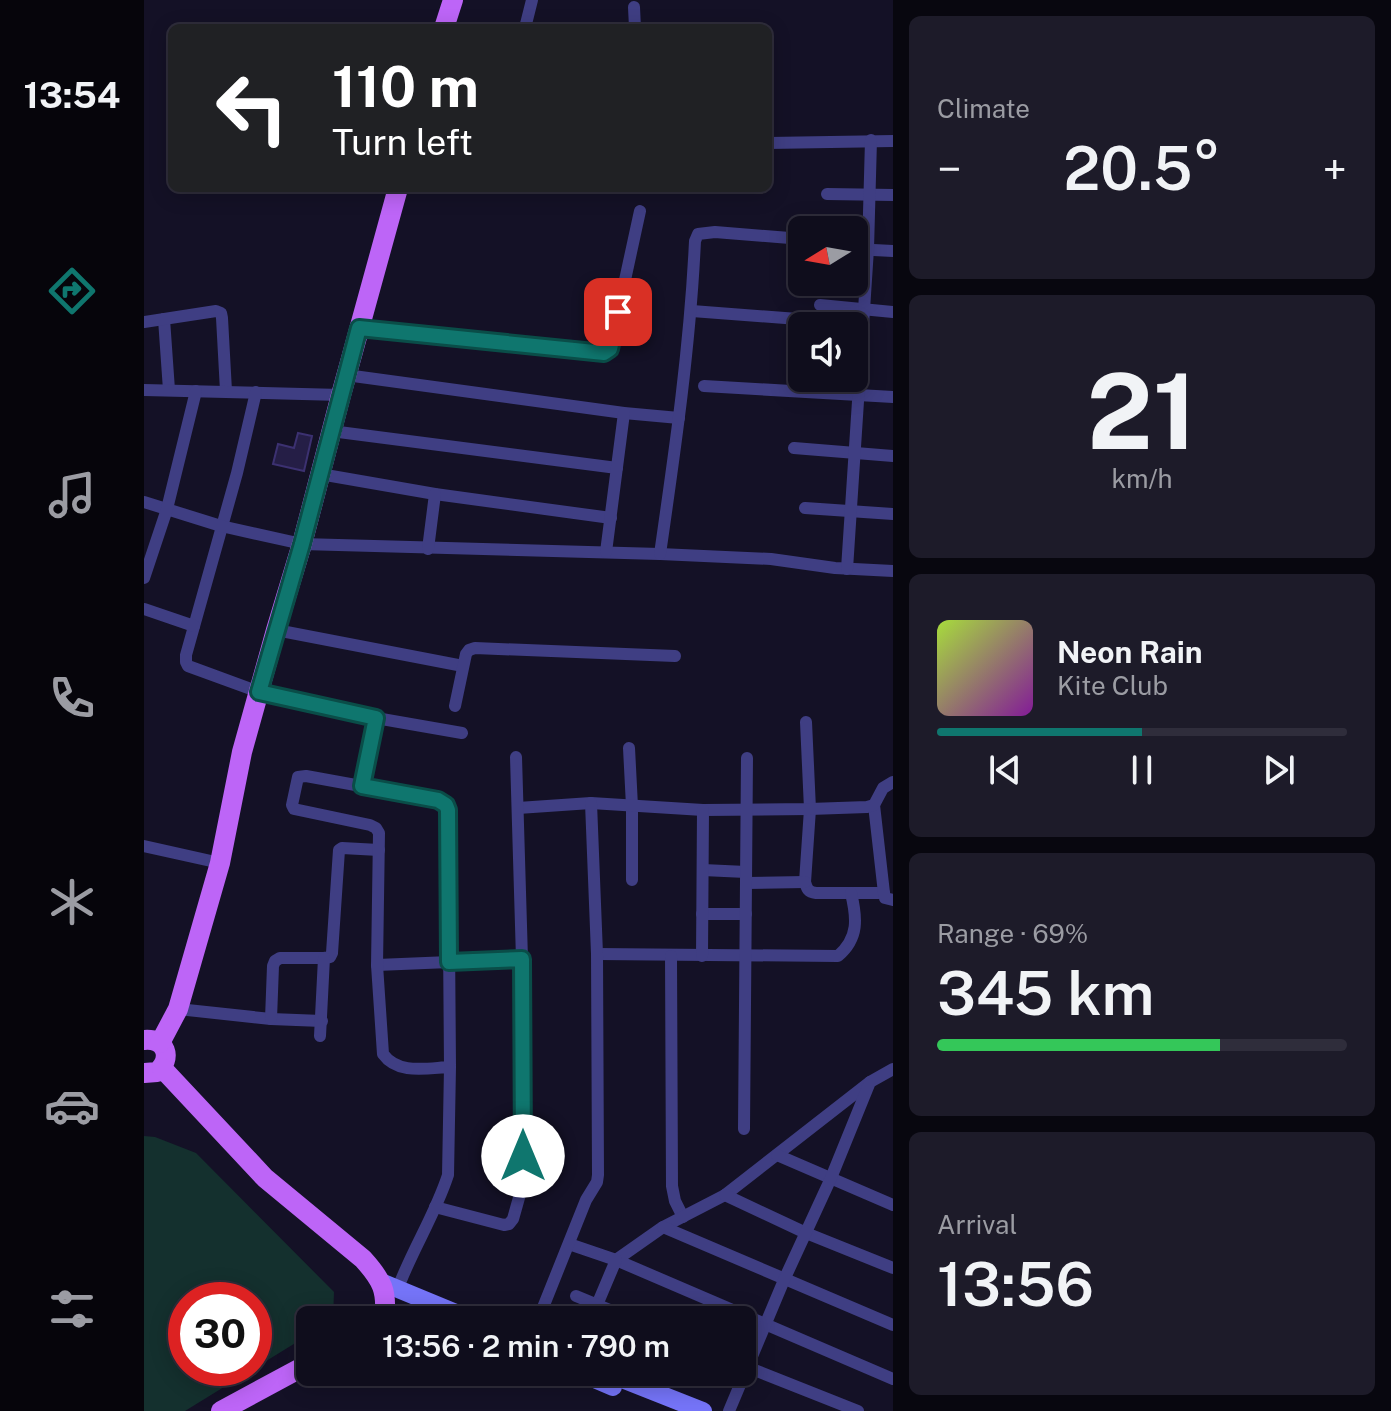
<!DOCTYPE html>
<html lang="en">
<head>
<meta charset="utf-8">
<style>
	:root { --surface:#0f0d1c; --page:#1d1b29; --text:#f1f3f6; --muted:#9b9ca3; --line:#2f2d3b; --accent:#0f766e }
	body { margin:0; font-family:"Public Sans",sans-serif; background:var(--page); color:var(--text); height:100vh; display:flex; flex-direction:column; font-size:30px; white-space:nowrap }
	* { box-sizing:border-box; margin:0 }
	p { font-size:26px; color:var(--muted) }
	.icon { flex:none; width:44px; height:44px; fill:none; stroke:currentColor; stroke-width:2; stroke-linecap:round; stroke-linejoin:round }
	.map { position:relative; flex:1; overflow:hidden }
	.side { display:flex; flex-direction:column; gap:16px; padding:16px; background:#08070f; width:498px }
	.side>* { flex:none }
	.banner { position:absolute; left:24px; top:24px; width:604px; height:168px; border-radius:12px; box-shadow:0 4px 20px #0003,0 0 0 2px var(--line); background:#202124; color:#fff; overflow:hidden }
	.needle { width:52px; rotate:259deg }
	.controls { position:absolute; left:644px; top:216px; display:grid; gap:16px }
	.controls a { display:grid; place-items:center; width:80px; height:80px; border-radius:12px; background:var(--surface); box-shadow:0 4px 20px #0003,0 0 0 2px var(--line); font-size:40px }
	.speed { position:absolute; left:24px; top:1282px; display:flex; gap:16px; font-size:40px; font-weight:700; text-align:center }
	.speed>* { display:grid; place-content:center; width:104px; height:104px; border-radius:50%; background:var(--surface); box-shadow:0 4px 20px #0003,0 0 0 2px var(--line); line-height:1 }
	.speed .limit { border:12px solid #d22; background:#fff; color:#111 }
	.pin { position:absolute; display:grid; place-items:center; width:68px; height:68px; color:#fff; margin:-34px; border-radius:16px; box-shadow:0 4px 12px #0006 }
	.me { position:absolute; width:88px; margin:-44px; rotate:0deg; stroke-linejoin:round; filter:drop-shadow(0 0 6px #0008) }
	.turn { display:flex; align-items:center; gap:28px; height:168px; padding:0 32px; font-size:36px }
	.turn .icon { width:104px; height:104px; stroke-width:2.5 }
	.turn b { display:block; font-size:56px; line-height:68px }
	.big { font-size:60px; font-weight:600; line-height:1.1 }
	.side .card { flex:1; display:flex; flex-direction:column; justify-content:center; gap:12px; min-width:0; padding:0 28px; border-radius:12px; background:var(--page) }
	.side .dial { align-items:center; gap:0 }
	.dial b { font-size:104px; line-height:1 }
	.song { display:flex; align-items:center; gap:24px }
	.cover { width:96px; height:96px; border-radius:12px; background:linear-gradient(135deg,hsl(80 70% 55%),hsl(290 70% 35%)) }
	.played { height:8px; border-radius:4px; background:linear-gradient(90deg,var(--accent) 50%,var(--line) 50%) }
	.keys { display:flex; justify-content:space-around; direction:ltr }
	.heat { display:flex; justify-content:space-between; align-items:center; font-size:44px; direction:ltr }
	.charge { height:12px; border-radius:6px; background:linear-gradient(90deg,#34c759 69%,var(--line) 0) }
	.trip { position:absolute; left:152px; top:1306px; width:460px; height:80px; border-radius:12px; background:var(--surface); box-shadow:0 4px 20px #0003,0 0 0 2px var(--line); font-weight:600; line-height:80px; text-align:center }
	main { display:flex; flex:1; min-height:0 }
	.tabs { display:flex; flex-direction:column; width:144px; justify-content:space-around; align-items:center; background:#06050b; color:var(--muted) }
	.tabs .icon { width:56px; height:56px }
	.tabs .on { color:var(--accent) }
	.tabs b { font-size:36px; color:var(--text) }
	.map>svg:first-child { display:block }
	.green { fill:#14302e; fill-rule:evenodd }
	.building { fill:#251e46; stroke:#3c3171; stroke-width:2 }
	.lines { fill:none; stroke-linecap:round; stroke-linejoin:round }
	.street { stroke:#3f3e83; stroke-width:12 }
	.secondary { stroke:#7574f8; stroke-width:18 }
	.primary { stroke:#bd65f7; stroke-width:20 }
	.route-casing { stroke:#0a4d48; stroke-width:20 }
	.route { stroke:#0f766e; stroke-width:14 }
</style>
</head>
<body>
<main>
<nav class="tabs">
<b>13:54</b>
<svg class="icon on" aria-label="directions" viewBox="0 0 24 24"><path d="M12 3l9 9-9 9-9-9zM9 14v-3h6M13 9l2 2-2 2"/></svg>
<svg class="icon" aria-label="music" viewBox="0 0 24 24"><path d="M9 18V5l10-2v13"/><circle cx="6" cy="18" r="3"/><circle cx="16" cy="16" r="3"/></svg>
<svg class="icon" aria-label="phone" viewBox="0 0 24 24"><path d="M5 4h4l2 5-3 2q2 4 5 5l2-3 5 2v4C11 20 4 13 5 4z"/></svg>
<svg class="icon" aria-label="climate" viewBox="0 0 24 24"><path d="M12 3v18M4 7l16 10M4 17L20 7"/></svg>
<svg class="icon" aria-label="car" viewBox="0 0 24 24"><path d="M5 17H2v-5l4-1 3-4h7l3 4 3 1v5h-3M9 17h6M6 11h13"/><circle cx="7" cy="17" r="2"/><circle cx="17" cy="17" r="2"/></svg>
<svg class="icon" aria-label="filters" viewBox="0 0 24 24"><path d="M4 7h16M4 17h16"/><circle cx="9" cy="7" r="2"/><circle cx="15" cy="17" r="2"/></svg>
</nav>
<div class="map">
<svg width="749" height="1411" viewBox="0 0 749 1411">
	<rect width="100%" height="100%" fill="#141126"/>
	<path class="green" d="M0 1136 11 1137 52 1153 190 1292 189 1320H166V1334L41 1411H0ZM42 1300H110V1368H42Z"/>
	<polygon class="building" points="154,433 168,436 160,471 129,464 134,444 150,448"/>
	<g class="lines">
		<g class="street">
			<polyline points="490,7 491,28"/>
			<polyline points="381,28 388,0"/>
			<polyline points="624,143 749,141"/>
			<polyline points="683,194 749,195"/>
			<polyline points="710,249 749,251"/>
			<polyline points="676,305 749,312"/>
			<polyline points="548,311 667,320"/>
			<polyline points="20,319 25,390"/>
			<polyline points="0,322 72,311 77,313 78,318 82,391"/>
			<polyline points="215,328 460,353 466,349 496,211"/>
			<polyline points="202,375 480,413 535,418"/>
			<polyline points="560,386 749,397"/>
			<polyline points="0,390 197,395"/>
			<polyline points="112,392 93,473 42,655 42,662 44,666 115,692 232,718 318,733"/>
			<polyline points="187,431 473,468"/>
			<polyline points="650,448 749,456"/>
			<polyline points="176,474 291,494 467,518"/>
			<polyline points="0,502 77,526 158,544 516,554 627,559 691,568 749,571"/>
			<polyline points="661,508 749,514"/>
			<polyline points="284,549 291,494"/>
			<polyline points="462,552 480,413"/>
			<path d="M516 554C531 450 546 347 551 241L554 234 571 232 658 239"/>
			<polyline points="703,569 724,249 727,140"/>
			<polyline points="0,578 23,509 52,391"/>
			<polyline points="0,609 50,626"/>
			<polyline points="132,630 319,666"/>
			<polyline points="311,706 322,654 325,650 331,648 531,656"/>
			<path d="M662 722 666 809 661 882C663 889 664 892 672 893H740"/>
			<polyline points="485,748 488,806 488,880"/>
			<polyline points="218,786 232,718"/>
			<polyline points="730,805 740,893 741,898 749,900"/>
			<polyline points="374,808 447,803 559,810 666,809 723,807 730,805 739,788 749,782"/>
			<polyline points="0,846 76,863"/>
			<polyline points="559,870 602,872"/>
			<polyline points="602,883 661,882"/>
			<polyline points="558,914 602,914"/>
			<path d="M453 954 694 956C715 938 713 918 707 893"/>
			<polyline points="527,956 528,1186 531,1201 539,1217"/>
			<polyline points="558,956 559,810"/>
			<polyline points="233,965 378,959"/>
			<polyline points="34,1009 127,1019 178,1021"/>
			<polyline points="127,1019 129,966 131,961 136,958 180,958 186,957 188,953 195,850 198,848 235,850"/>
			<polyline points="176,1036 180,958"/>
			<polyline points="726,1082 581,1195 519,1227 472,1260 749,1379"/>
			<polyline points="600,1129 603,758"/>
			<polyline points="633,1155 749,1205"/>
			<polyline points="581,1195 662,1233 749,1268"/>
			<polyline points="291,1207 360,1225 365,1224 369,1219 380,1180 378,959 372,757"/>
			<polyline points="519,1227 749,1325"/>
			<polyline points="425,1244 472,1260 453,1305"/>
			<path d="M254 1288C268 1250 291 1215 304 1175L306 1067 304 810 302 805 294 800 162 776 154 777 148 805 150 809 226 825 232 828 235 833 233 965 239 1054C254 1075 283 1068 306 1067"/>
			<polyline points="432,1296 490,1320"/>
			<polyline points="394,1320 442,1200 453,1182 454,1175 453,954 447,803"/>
			<polyline points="598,1365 714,1411"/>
			<polyline points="585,1411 640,1280 687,1178 726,1082 749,1069"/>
		</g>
		<g class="secondary">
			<polyline points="237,1282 329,1320"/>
			<polyline points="434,1372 469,1387"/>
			<polyline points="460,1372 559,1411"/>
		</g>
		<g class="primary">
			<polyline points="300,28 309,0"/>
			<path d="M0 1040C22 1038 29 1058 13 1072L0 1073"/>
			<polyline points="16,1043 34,1009 76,863 98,752 132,630 158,544 197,395 254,188"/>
			<path d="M18 1068 121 1178 219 1259C238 1280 244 1291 240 1320"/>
			<polyline points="77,1411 166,1363"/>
		</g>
	</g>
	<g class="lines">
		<g class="route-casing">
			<polyline id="route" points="379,1156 378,959 305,962 304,810 302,805 294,800 218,786 232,718 115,692 158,544 215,328 460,353 466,349 474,312"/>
		</g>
		<use href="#route" class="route"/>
	</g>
</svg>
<div class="controls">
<a><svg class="needle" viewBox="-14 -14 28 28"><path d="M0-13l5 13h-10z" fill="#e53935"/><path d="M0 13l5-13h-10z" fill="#9b9ca3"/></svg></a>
<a><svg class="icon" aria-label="sound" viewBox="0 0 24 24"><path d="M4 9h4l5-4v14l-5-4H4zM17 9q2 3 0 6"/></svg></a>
</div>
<div class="speed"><div class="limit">30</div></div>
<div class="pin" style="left:474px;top:312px;background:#d93025"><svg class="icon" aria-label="arrive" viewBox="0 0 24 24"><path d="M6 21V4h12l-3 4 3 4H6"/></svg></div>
<svg class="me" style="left:379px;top:1156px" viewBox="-20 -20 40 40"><circle r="19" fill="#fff"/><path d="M0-13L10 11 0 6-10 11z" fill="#0f766e"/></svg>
<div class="trip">13:56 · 2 min · 790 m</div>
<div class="banner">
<div class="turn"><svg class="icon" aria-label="left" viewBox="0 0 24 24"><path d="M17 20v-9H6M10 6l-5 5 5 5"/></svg><div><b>110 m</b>Turn left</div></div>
</div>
</div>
<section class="side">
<div class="card"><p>Climate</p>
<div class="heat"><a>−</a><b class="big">20.5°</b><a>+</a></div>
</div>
<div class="card dial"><b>21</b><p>km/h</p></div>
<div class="card">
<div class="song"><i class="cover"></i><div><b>Neon Rain</b><p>Kite Club</p></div></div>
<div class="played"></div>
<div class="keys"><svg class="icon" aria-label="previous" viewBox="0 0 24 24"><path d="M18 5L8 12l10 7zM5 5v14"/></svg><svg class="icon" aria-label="pause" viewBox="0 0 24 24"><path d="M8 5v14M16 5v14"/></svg><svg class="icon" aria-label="next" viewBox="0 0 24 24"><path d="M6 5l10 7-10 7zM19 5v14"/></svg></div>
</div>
<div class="card"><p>Range · 69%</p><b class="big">345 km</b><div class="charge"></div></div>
<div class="card"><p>Arrival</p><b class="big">13:56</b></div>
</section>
</main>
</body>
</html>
